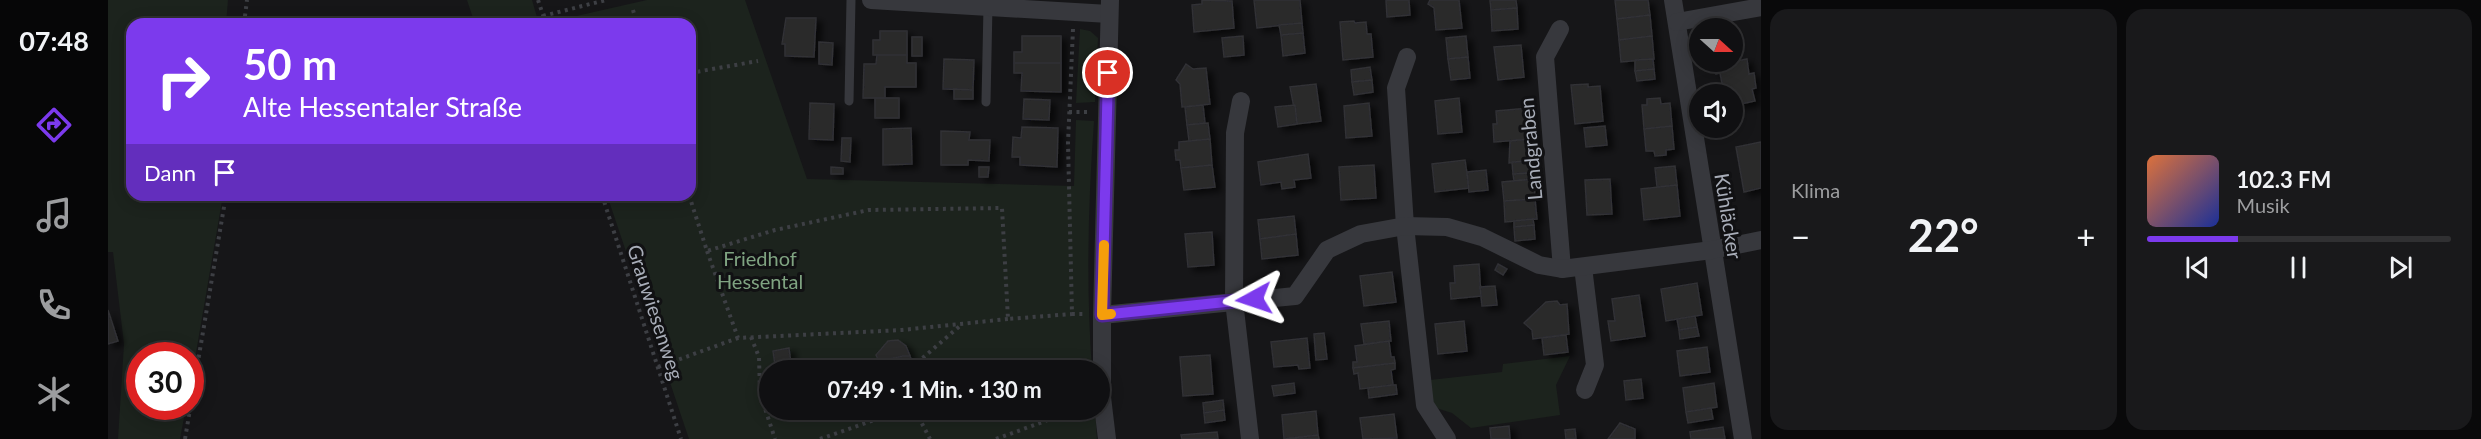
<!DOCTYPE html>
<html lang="de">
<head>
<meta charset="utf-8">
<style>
	:root { --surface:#101012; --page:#19191b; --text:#f1f3f6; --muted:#9c9d9f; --line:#303032; --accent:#7c3aed }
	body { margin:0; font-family:Lato,sans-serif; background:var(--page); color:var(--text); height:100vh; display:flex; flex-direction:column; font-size:22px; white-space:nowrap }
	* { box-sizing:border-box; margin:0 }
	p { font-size:20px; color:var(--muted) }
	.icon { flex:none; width:33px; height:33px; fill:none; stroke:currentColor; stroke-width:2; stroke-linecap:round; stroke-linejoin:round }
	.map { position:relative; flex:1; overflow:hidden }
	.sheet { display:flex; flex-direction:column; gap:9px; padding:9px; background:#09090a; width:720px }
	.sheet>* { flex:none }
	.top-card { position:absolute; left:18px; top:18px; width:570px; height:183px; border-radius:18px; box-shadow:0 3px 15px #0003,0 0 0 2px var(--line); background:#7c3aed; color:#fff; overflow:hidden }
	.needle { width:39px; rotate:111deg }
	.fabs { position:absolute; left:1581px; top:18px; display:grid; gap:12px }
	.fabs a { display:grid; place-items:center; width:54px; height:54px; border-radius:50%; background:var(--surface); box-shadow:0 3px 15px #0003,0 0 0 2px var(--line); font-size:30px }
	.speed { position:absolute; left:18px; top:342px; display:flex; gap:12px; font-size:30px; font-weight:700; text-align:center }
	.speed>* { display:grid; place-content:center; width:78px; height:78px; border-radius:50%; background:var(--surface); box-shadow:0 3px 15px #0003,0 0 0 2px var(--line); line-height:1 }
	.speed .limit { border:9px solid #d22; background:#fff; color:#111 }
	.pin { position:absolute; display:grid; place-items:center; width:51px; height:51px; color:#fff; margin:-26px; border:3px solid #fff; border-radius:50%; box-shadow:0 2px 6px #0007 }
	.me { position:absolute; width:66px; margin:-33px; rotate:265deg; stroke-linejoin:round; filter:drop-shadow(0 0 4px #0008) }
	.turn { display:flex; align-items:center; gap:21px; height:126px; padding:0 18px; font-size:27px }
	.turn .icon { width:78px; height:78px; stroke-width:2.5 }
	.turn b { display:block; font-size:42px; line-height:51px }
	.then { display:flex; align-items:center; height:57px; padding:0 18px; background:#0003; gap:12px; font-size:22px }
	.big { font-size:45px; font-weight:700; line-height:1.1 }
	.sheet .tile { flex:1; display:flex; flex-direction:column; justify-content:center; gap:9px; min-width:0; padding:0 21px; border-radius:18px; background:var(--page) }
	.song { display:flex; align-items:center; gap:18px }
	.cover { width:72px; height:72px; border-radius:9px; background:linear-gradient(135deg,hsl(20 70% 55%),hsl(230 70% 35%)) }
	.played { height:6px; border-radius:3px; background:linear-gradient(90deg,var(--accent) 30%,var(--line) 30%) }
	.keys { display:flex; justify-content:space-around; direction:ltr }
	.heat { display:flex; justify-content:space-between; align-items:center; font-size:33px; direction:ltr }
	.sheet .tiles { flex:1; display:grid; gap:9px; grid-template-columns:repeat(2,1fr) }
	.trip { position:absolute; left:651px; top:360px; width:351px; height:60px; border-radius:30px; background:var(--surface); box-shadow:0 3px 15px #0003,0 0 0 2px var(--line); font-weight:700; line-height:60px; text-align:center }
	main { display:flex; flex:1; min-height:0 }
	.tabs { display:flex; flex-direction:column; width:108px; justify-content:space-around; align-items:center; background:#060607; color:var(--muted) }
	.tabs .icon { width:42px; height:42px }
	.tabs .selected { color:var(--accent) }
	.tabs b { font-size:27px; color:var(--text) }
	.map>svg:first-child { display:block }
	.green { fill:#1c231d }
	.building { fill:#29292c; stroke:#303034; stroke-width:1.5; filter:url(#shadow) }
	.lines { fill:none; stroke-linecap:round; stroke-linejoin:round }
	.path { stroke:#3d3f44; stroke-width:4; stroke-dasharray:3 4.5; stroke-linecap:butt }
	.lane { stroke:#37383d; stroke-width:9 }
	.street { stroke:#37383d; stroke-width:18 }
	.route-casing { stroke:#51269a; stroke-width:15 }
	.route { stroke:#7c3aed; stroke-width:10 }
	.slow { stroke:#f59e0b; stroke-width:10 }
	.labels { text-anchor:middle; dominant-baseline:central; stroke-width:6; stroke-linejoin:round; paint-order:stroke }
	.street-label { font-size:20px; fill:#a8adb8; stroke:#111113 }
	.park-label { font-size:20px; fill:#7fa381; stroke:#111113 }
</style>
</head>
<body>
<main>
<nav class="tabs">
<b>07:48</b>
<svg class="icon selected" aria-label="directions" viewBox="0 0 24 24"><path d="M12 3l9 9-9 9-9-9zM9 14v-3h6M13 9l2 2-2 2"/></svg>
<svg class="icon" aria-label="music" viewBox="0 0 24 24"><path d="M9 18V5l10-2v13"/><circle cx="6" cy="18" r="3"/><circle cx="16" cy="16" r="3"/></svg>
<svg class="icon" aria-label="phone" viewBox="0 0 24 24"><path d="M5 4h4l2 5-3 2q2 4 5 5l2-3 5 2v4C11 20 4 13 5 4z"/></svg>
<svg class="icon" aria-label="climate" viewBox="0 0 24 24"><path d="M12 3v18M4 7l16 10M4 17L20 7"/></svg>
</nav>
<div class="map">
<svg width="1653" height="439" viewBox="0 0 1653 439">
	<defs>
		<filter id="shadow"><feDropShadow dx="6" dy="4" stdDeviation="3" flood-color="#0009"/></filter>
	</defs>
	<rect width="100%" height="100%" fill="#161618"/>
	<g class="green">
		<polygon points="0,0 120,0 118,24 24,24 24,195 115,195 83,382 82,356 32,356 32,406 78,407 72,439 10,439 16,344 5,252 0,252"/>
		<polygon points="359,0 424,0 431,24 367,24"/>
		<path d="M539 0H637L699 179 966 186 968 120 986 121C980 204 978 287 984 370H662V410H987L989 439H581L499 195H582V24H442V22Z"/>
		<polygon points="972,29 982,31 990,38 987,102 968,103"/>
		<polygon points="1462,356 1448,385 1452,415 1363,428 1344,413 1325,407 1322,380 1394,372 1395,364"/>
	</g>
	<g class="building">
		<polygon points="1094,0 1124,1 1126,28 1086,32 1084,5 1094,4"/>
		<polygon points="1146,0 1192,0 1194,23 1149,28"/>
		<polygon points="1278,0 1301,0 1302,15 1279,17"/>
		<polygon points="1322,0 1351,0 1354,28 1328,30 1326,8 1320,4"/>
		<polygon points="1382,0 1408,0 1409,8 1383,10"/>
		<polygon points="1507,0 1540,0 1542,15 1509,19"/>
		<polygon points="1409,8 1410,29 1384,31 1383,10"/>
		<polygon points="1542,15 1544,36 1511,40 1509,19"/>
		<polygon points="678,18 708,18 706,57 677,56 677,44 674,44"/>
		<polygon points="1246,21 1247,23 1258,22 1259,34 1263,34 1265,57 1235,60 1232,22"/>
		<polygon points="1194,23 1195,33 1173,35 1171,25"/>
		<polygon points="772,31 799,31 799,55 765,55 765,40 772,40"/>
		<polygon points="1195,33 1197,53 1175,56 1173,35"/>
		<polygon points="914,36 953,36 953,63 906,63 906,52 914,52"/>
		<polygon points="1135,36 1136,55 1116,57 1114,38"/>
		<polygon points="1358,36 1360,57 1340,59 1338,38"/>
		<polygon points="1544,36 1546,59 1513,62 1511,40"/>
		<rect x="804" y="37" width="10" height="19"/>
		<polygon points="711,42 725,43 724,65 711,64"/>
		<polygon points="1413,45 1416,77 1390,80 1386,47"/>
		<polygon points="769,55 799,55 799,63 808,63 808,87 777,87 777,98 755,98 756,64 768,64"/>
		<polygon points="1360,57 1362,78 1343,80 1340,59"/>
		<polygon points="836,59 866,60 865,90 835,89"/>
		<polygon points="1545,59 1546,69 1527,71 1527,60"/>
		<polygon points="1639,59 1641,74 1646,73 1648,88 1644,89 1647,101 1624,106 1624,94 1616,94 1612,73 1608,74 1606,62 1619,63"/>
		<polygon points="906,63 953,63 953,92 913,91 914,73 906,73"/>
		<polygon points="1078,64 1085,69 1098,68 1102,104 1074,107 1072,84 1068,80"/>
		<polygon points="1262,67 1264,80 1244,82 1243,70"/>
		<polygon points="1546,69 1547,79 1529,81 1527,71"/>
		<polygon points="1264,80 1265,92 1246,95 1244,82"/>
		<polygon points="1208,84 1213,121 1189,124 1182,87"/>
		<polygon points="1480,84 1480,87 1492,86 1495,121 1467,124 1463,85"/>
		<polygon points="846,89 865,90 865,99 846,99"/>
		<rect x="767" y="98" width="24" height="20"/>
		<polygon points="1351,98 1354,132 1330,134 1327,101"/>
		<polygon points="1552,98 1553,104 1562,103 1564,126 1536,129 1534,105 1539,105 1539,99"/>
		<polygon points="916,99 942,100 941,120 915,119"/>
		<polygon points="702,103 726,104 725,140 701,139"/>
		<polygon points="1261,103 1264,136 1238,138 1236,106"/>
		<polygon points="1095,105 1097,123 1079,125 1077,107"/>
		<polygon points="1187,105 1189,124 1170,127 1167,107"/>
		<polygon points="1421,108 1424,139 1386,142 1385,124 1389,124 1388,111"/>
		<polygon points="1100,123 1102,139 1081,141 1079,125"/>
		<polygon points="1497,126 1499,145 1478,147 1476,128"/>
		<polygon points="1564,126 1566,149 1558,150 1558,155 1547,156 1546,151 1538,151 1536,129"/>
		<polygon points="914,127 950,128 949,167 912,165 912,157 904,157 905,137 913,138"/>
		<polygon points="803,128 804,164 775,165 775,129"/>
		<polygon points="833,131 862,132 861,140 882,140 881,161 860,160 860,165 833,165"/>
		<polygon points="734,138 743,138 742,162 733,161"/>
		<polygon points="1102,139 1104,165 1073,168 1072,160 1068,160 1067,150 1071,150 1071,142"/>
		<polygon points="1421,139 1423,161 1401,163 1402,141"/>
		<polygon points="1653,142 1653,188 1636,192 1628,147"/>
		<polygon points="1200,154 1203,178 1186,180 1187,187 1174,189 1173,182 1153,185 1150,162"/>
		<polygon points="1357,160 1361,188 1327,192 1324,164"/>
		<polygon points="1423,161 1423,173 1405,174 1404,162"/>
		<polygon points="1104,165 1107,187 1076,190 1073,168"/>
		<polygon points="1266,165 1268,198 1233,200 1231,167"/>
		<polygon points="1567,166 1569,185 1549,187 1547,168"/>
		<polygon points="723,167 735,168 735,174 723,174"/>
		<polygon points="871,167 881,167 880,177 871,177"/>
		<polygon points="1378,170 1380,190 1361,192 1359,172"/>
		<polygon points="1423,173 1424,179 1406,181 1405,174"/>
		<polygon points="1426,179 1427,199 1396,201 1394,182"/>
		<polygon points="1502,179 1504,214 1479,215 1477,180"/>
		<polygon points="1569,185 1572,216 1536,220 1533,189"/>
		<polygon points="1427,199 1429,219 1397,222 1396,201"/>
		<polygon points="1186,216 1188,234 1152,239 1150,220"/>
		<polygon points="1425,219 1426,225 1406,227 1406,221"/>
		<polygon points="1426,225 1427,239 1407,241 1406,227"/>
		<polygon points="1104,232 1106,265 1080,267 1077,234"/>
		<polygon points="1188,234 1190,255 1154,259 1152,239"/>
		<polygon points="1371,264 1373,296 1343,299 1342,283 1347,283 1346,266"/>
		<polygon points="1390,264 1399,269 1395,275 1387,270"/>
		<polygon points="1284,272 1288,302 1256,306 1252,276"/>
		<polygon points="1589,283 1594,315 1558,321 1553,289"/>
		<polygon points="1387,286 1389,305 1374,306 1372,287"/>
		<polygon points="1531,295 1537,336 1503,341 1500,321 1507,321 1504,299"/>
		<polygon points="1449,301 1452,305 1459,304 1461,334 1425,339 1424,330 1416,323 1438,302"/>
		<polygon points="0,310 10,341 0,344"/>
		<polygon points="1587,316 1589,327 1571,330 1569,319"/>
		<polygon points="1281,321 1283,341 1256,344 1253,324"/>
		<polygon points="1356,321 1359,351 1330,354 1327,324"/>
		<polygon points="1589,327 1591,336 1572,339 1571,330"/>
		<polygon points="1216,333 1219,359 1208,360 1206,334"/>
		<polygon points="1458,335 1460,352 1436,355 1434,338"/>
		<polygon points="1199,338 1202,368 1191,369 1190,365 1166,367 1163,342"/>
		<polygon points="790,340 798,346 802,356 782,359 773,365 768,355 780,341"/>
		<polygon points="1281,341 1283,357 1286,357 1287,363 1245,368 1245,362 1249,362 1247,346"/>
		<polygon points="1599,347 1602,372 1572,376 1569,351"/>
		<polygon points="681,348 683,363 667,365 665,351"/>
		<polygon points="1102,355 1105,394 1075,396 1072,357"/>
		<polygon points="795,356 802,356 804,362 801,370 776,370 773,365 782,359"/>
		<polygon points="1287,363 1287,369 1283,370 1285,385 1252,389 1250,373 1246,374 1245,368"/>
		<polygon points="1533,379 1535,398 1518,400 1516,381"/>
		<polygon points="1186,383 1187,393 1166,396 1164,386"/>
		<polygon points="1606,383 1609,407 1578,412 1575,388"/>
		<polygon points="1285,385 1288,385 1289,394 1261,398 1260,388"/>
		<polygon points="1115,400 1116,410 1096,413 1095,403"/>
		<polygon points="1603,408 1605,419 1580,423 1578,412"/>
		<polygon points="1116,410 1117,420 1097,423 1096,413"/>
		<polygon points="1208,411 1210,435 1176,439 1174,415"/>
		<polygon points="1286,414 1289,438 1255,439 1252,418"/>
		<polygon points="1512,423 1527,429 1527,439 1500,439"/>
		<polygon points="1401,426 1402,439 1383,439 1382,428"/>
		<polygon points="1615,427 1617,439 1583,439 1582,432"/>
		<polygon points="1467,429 1468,439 1458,439 1457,430"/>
		<polygon points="1109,432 1110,439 1074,439 1073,435"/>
		<polygon points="1210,435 1211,439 1176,439"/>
	</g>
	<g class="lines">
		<g class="path">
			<polyline points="430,0 438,24"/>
			<polyline points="525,10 529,24"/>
			<polyline points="435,16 498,0"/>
			<polyline points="136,24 139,0"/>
			<polyline points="965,29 960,143 964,314 975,314"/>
			<polyline points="582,73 650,61"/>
			<polyline points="961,112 981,112"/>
			<polyline points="494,195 573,439"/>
			<polyline points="581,195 599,251 667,230 761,210 894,208 900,319 964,314"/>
			<polyline points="599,251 630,338 794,330 900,319"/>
			<polyline points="643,337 651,357 652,393 667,439"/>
			<polyline points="550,367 630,338"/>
			<polyline points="806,370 810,362 853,325"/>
			<polyline points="807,410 822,439"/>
			<polyline points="77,439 118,195"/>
			<polyline points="712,439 795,410"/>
			<polyline points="888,439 951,416"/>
		</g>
		<g class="lane">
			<polyline points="741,101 743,0"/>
			<polyline points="878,102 880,6"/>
		</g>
		<g class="street">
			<polyline points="763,0 1001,14"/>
			<polyline points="1565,0 1635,439"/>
			<polyline points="1569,22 1653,7"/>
			<polyline points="1452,29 1437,57 1454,269"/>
			<polyline points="1299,57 1288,88 1297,226 1317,405 1339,439"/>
			<polyline points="1133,101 1127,133 1126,301 1142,439"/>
			<polyline points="1475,267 1487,365 1477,390"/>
			<polyline points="994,315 1187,296 1219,250 1253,234 1297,226 1339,227 1374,237 1431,265 1454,269 1604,250 1653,240"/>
			<polyline points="999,439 994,397 994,315 1002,0"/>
		</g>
	</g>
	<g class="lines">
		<g class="route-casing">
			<polyline id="route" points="1000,73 994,315 1146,299"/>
		</g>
		<use href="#route" class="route"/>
		<polyline class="slow" points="996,245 994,315 1003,314"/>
	</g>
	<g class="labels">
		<g class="street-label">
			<text transform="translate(1422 149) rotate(-95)">Landgraben</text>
			<text transform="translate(1621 216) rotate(81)">Kühläcker</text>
			<text transform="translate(548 312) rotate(72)">Grauwiesenweg</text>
		</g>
		<g class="park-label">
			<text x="652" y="258">Friedhof<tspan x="652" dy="23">Hessental</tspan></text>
		</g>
	</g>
</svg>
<div class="fabs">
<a><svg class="needle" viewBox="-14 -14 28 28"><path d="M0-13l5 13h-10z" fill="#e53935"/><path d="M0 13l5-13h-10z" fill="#9c9d9f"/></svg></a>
<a><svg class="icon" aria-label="sound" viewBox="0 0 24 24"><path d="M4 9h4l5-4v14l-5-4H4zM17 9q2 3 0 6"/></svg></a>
</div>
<div class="speed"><div class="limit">30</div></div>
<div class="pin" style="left:1000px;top:73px;background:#d93025"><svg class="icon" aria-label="arrive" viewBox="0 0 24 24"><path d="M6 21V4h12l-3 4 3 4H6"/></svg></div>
<svg class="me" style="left:1146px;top:299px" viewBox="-20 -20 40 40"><path d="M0-17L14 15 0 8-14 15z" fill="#7c3aed" stroke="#fff" stroke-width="4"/></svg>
<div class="trip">07:49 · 1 Min. · 130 m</div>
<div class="top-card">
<div class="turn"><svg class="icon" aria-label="right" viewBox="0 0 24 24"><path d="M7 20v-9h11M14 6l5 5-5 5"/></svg><div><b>50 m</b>Alte Hessentaler Straße</div></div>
<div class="then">Dann<svg class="icon" aria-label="arrive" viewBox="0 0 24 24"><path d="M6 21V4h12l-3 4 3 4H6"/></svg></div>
</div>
</div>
<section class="sheet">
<div class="tiles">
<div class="tile"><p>Klima</p>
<div class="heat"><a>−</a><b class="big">22°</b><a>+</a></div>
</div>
<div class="tile">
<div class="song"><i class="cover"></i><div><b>102.3 FM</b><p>Musik</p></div></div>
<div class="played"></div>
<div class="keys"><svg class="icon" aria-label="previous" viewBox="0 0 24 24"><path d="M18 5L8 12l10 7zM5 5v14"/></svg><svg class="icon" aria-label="pause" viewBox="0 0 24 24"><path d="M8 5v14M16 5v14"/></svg><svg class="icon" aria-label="next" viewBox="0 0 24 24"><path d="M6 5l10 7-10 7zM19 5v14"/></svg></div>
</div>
</div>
</section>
</main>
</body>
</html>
